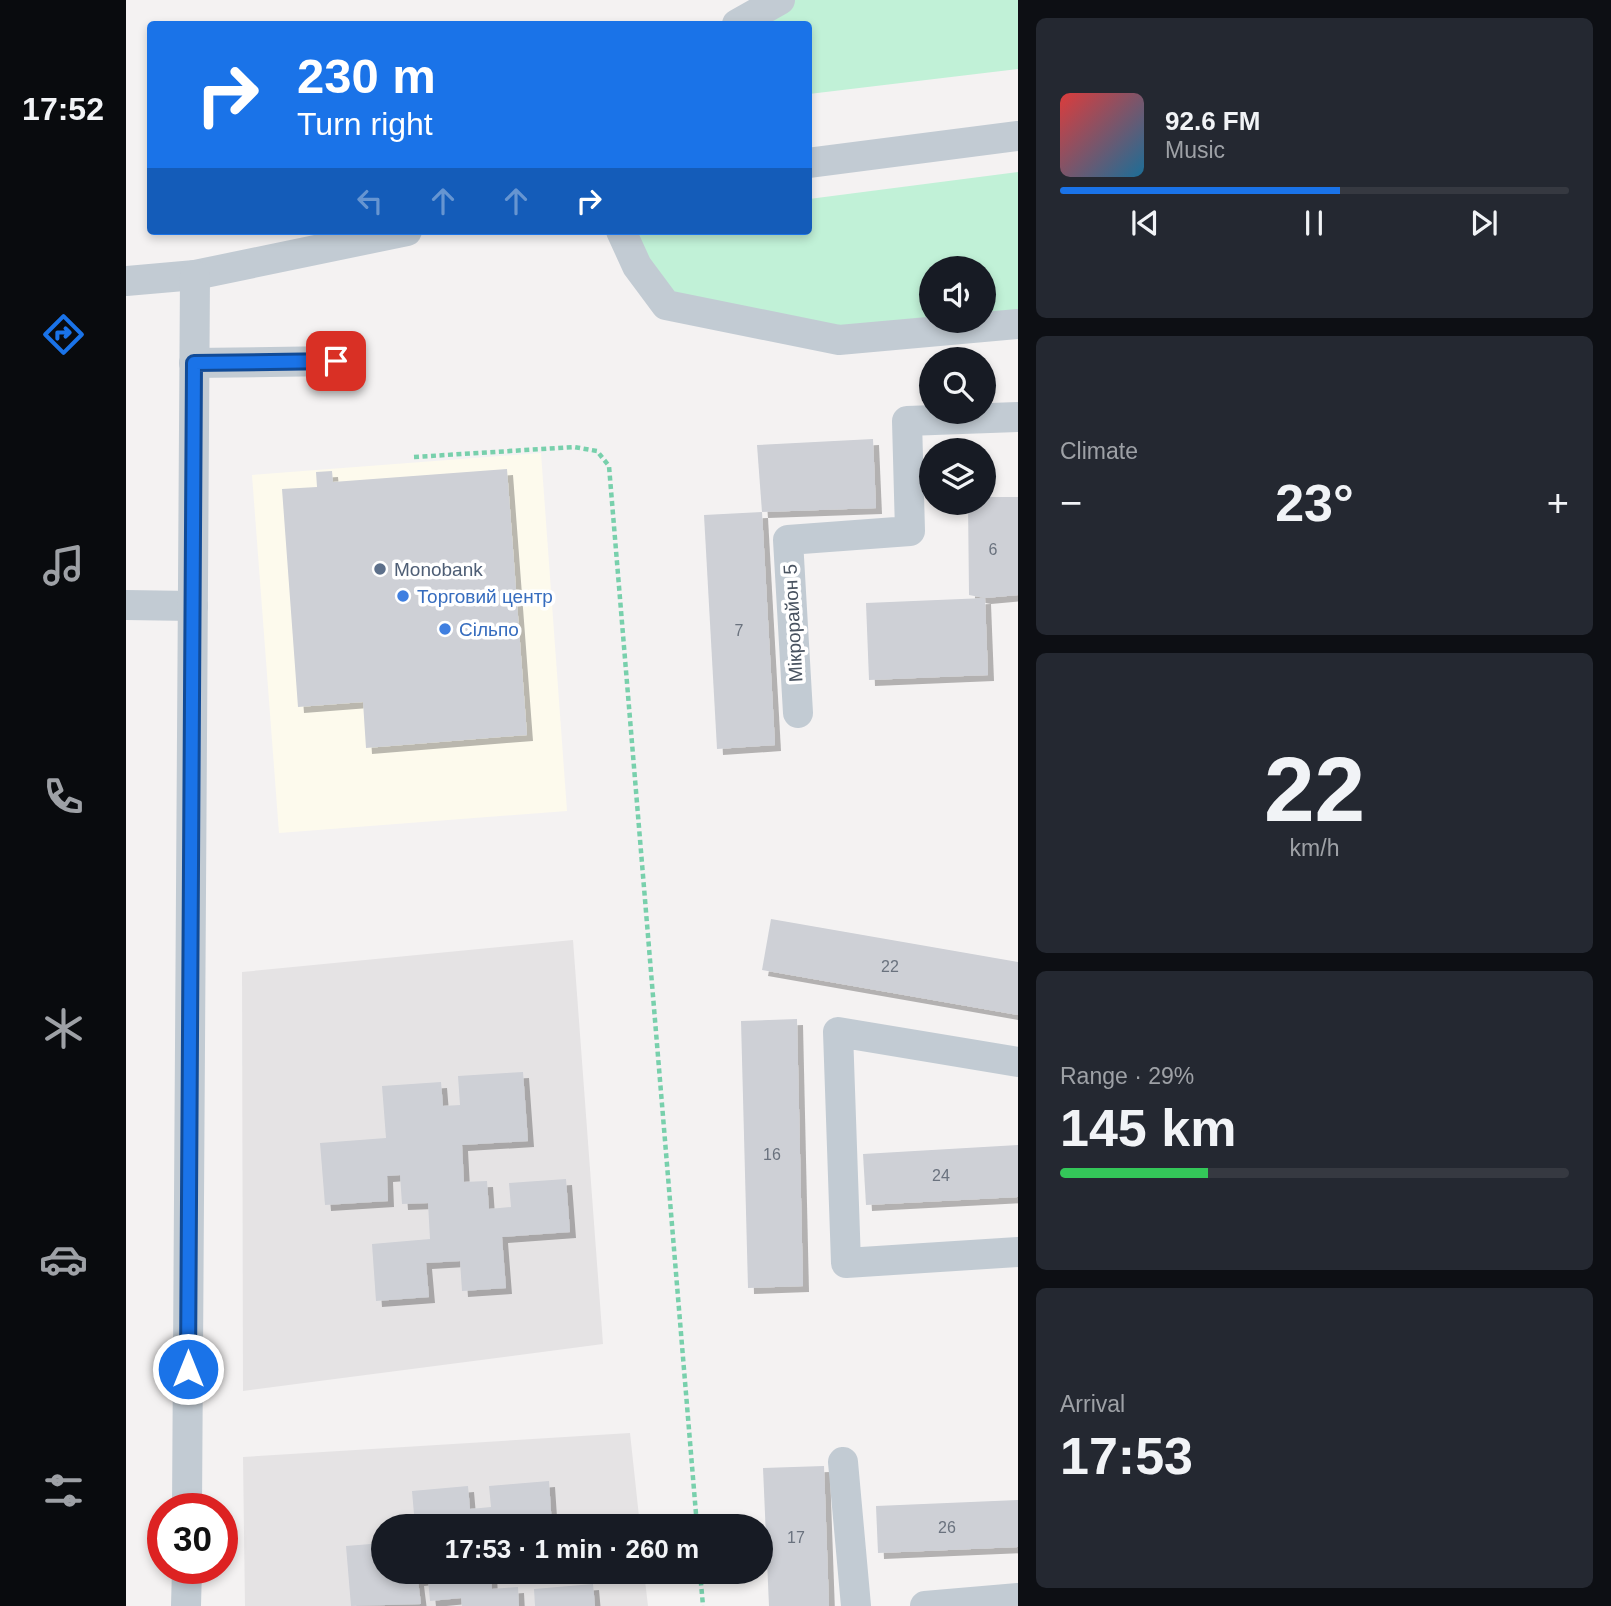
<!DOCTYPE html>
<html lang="en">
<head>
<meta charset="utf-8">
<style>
	:root { --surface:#171b24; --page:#242831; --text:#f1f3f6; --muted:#9ea1a6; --line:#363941; --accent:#1a73e8 }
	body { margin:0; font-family:Helvetica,sans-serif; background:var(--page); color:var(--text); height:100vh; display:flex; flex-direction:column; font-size:26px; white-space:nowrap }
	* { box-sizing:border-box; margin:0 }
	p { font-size:23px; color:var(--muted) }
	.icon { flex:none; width:38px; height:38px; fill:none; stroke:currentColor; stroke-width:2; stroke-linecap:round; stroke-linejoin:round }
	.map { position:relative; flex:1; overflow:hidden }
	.panel { display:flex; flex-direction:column; gap:18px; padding:18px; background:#0d0f14; width:593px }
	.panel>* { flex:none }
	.guide { position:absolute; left:21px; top:21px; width:665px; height:214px; border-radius:7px; box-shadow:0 4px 10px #0003; background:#1a73e8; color:#fff; overflow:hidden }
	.controls { position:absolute; left:793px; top:256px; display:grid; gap:14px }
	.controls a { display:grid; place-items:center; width:77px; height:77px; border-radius:50%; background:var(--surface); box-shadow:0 4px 10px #0003; font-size:35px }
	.speed { position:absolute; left:21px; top:1493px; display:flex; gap:14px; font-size:35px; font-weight:700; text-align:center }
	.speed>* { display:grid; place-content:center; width:91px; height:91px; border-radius:50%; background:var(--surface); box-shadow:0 4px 10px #0003; line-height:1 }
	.speed .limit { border:10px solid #d22; background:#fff; color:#111 }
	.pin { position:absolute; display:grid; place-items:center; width:60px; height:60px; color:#fff; margin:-30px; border-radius:14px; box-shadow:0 4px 10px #0006 }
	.me { position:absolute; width:77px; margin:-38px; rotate:0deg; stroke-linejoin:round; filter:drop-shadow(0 0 5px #0008) }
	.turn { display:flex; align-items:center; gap:24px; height:147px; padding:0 35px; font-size:32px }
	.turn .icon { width:91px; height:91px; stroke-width:2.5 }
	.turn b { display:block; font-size:49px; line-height:60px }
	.lanes { display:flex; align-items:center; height:66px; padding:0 35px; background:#0003; justify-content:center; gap:35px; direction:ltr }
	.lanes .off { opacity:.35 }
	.big { font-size:52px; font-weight:800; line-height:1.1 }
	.panel .widget { flex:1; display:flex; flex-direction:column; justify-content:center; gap:10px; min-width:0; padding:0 24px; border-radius:10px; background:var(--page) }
	.panel .dial { align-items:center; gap:0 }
	.dial b { font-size:91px; line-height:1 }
	.song { display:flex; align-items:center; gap:21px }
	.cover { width:84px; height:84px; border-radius:10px; background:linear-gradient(135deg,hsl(0 70% 55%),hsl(200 70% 35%)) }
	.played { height:7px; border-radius:4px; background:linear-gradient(90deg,var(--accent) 55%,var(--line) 55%) }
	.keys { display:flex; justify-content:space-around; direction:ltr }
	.heat { display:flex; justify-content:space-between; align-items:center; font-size:38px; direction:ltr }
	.charge { height:10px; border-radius:5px; background:linear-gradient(90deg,#34c759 29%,var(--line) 0) }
	.trip { position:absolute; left:245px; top:1514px; width:402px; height:70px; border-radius:35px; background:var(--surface); box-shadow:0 4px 10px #0003; font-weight:800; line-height:70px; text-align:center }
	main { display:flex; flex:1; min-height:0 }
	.tabs { display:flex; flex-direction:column; width:126px; justify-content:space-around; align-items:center; background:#090b0e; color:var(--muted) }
	.tabs .icon { width:49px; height:49px }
	.tabs .selected { color:var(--accent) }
	.tabs b { font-size:32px; color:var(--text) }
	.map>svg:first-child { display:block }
	.commercial { fill:#fdfaed }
	.education { fill:#e5e3e4 }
	.green { fill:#c1f1d7; fill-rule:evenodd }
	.building { fill:#ced0d6; filter:url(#shadow) }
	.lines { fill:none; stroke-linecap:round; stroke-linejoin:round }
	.path { stroke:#78d0ac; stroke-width:4.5; stroke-dasharray:5 3.5; stroke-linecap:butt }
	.minor { stroke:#c2cbd3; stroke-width:30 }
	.route-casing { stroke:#114b97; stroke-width:18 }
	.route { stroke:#1a73e8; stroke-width:12 }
	.service-dot { fill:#5c6f8a; stroke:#fff; stroke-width:2.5 }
	.shop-dot { fill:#3f7fe0; stroke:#fff; stroke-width:2.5 }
	.labels { text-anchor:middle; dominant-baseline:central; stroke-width:7; stroke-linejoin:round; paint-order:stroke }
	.number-label { font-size:16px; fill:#6a727e }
	.service-label { font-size:19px; fill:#4e5e75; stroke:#fff; text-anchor:start }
	.shop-label { font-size:19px; fill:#366cbe; stroke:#fff; text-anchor:start }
	.street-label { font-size:19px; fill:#495360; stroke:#fff }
</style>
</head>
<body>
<main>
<nav class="tabs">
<b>17:52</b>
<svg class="icon selected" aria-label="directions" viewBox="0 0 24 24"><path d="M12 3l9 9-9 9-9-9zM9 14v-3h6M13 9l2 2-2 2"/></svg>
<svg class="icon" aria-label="music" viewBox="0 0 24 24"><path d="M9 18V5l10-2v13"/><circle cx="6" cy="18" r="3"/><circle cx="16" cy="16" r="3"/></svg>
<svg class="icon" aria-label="phone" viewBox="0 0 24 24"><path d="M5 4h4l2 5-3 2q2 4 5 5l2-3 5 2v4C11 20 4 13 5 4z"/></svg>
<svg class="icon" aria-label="climate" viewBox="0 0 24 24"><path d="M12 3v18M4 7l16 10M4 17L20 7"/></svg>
<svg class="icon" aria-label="car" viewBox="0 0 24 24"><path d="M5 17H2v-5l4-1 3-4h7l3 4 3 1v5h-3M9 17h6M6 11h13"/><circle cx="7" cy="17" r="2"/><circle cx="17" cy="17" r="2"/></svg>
<svg class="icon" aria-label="filters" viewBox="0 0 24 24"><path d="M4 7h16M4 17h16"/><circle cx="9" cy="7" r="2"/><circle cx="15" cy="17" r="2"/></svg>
</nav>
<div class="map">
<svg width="892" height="1606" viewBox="0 0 892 1606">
	<defs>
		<filter id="shadow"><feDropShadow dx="6" dy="6" stdDeviation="0" flood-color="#0004"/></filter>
	</defs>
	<rect width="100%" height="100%" fill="#f4f2f2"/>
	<polygon class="commercial" points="415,453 441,811 153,833 126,475"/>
	<g class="education">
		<polygon points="447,940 477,1344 117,1391 116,972"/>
		<polygon points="504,1433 514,1526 257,1526 257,1572 518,1572 522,1606 119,1606 117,1457"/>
	</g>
	<g class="green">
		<polygon points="654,0 892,0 892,69 683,94 682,24 611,24"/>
		<path d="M892 172V324L713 340 540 305 495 231H682L683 199ZM805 268H858V320H805Z"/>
	</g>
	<g class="building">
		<polygon points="747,439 750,508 636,512 631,445"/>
		<polygon points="381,469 401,735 240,748 237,702 172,707 156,489 191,487 190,472 206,471 207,482"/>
		<polygon points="858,497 892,497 892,595 859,598 843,595 842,502 858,502"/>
		<polygon points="636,512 649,745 591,749 578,515"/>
		<polygon points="859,598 862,675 743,680 740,603"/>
		<polygon points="645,919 892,962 892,1015 636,970"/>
		<polygon points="671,1019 677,1286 622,1288 615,1021"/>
		<polygon points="397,1072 402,1141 336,1145 338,1182 361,1181 363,1209 385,1207 383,1183 440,1179 444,1232 376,1237 380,1288 336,1291 334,1261 300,1263 303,1297 250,1301 246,1244 304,1239 302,1203 276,1204 274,1175 261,1176 262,1201 199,1205 194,1143 260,1138 256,1086 315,1082 317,1106 334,1105 332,1076"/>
		<polygon points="892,1145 892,1197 740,1205 737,1154"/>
		<polygon points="698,1466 703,1606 643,1606 637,1468"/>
		<polygon points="423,1481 426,1526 289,1526 286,1491 342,1486 344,1509 365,1507 363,1486"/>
		<polygon points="892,1500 892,1547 752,1553 750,1506"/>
		<polygon points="257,1543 257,1572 365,1572 366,1589 392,1587 393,1606 336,1606 335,1598 304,1601 302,1579 292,1580 295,1604 225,1606 220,1546"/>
		<polygon points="467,1584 469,1606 409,1606 408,1589"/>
	</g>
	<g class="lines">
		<g class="path">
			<polyline points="288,457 448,447 471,451 483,466 571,1526"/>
			<polyline points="574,1572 577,1606"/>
		</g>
		<g class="minor">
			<polyline points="611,24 654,0"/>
			<polyline points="682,163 892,136"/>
			<polyline points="495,231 511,266 540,305 713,340 892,324"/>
			<polyline points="0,281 69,275 281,231"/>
			<polyline points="68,363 210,361"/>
			<polyline points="0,605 67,606"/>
			<polyline points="672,713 662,540 784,531 781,421 892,417"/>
			<polyline points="892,1062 712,1032 720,1263 892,1252"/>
			<polyline points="717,1462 730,1606"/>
			<polyline points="61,1508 69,275"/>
			<polyline points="60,1606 61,1568"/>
			<polyline points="799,1606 892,1598"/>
		</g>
	</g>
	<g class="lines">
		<g class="route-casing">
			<polyline id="route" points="62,1369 68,363 210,361"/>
		</g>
		<use href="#route" class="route"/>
	</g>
	<circle class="service-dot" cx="254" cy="569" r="7"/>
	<g class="shop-dot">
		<circle cx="277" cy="596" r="7"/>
		<circle cx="319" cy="629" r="7"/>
	</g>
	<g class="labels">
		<g class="number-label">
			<text x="867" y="549">6</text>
			<text x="613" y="630">7</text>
			<text x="764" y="966">22</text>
			<text x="646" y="1154">16</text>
			<text x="815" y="1175">24</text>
			<text x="821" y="1527">26</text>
			<text x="670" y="1537">17</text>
		</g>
		<g class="service-label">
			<text x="268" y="569">Monobank</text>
		</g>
		<g class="shop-label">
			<text x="291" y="596">Торговий центр</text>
			<text x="333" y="629">Сільпо</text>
		</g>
		<g class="street-label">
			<text transform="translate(667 623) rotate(-93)">Мікрорайон 5</text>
		</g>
	</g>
</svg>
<div class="controls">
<a><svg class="icon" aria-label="sound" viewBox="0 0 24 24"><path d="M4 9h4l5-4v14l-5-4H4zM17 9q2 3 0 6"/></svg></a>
<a><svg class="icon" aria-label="search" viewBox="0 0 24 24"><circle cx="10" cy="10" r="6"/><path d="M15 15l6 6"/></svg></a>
<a><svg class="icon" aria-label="layers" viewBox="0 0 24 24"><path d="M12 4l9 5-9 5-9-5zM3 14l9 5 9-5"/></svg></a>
</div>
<div class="speed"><div class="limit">30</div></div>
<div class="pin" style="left:210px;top:361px;background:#d93025"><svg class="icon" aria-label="arrive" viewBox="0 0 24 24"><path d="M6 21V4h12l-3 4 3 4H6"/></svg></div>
<svg class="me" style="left:62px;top:1369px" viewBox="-20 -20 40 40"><circle r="17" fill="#1a73e8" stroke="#fff" stroke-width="3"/><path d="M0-11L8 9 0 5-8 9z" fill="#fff"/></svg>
<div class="trip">17:53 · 1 min · 260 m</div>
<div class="guide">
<div class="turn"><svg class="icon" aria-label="right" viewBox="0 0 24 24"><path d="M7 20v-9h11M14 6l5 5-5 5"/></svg><div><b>230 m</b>Turn right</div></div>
<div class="lanes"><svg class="icon off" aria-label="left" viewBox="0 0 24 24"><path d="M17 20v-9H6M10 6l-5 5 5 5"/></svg><svg class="icon off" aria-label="ahead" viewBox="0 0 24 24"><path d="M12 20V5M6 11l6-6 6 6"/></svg><svg class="icon off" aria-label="ahead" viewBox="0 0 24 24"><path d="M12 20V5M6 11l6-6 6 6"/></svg><svg class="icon" aria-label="right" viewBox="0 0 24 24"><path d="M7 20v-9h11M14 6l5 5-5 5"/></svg></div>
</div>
</div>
<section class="panel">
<div class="widget">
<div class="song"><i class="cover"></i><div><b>92.6 FM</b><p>Music</p></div></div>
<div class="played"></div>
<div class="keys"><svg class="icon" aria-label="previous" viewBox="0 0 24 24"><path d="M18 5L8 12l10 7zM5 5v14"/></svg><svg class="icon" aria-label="pause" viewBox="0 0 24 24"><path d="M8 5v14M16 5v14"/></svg><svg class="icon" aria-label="next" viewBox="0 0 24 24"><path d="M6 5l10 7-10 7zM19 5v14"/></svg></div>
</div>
<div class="widget"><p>Climate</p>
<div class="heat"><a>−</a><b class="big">23°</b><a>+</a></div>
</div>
<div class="widget dial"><b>22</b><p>km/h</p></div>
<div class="widget"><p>Range · 29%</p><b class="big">145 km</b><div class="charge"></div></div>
<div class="widget"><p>Arrival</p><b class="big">17:53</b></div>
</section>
</main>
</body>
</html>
